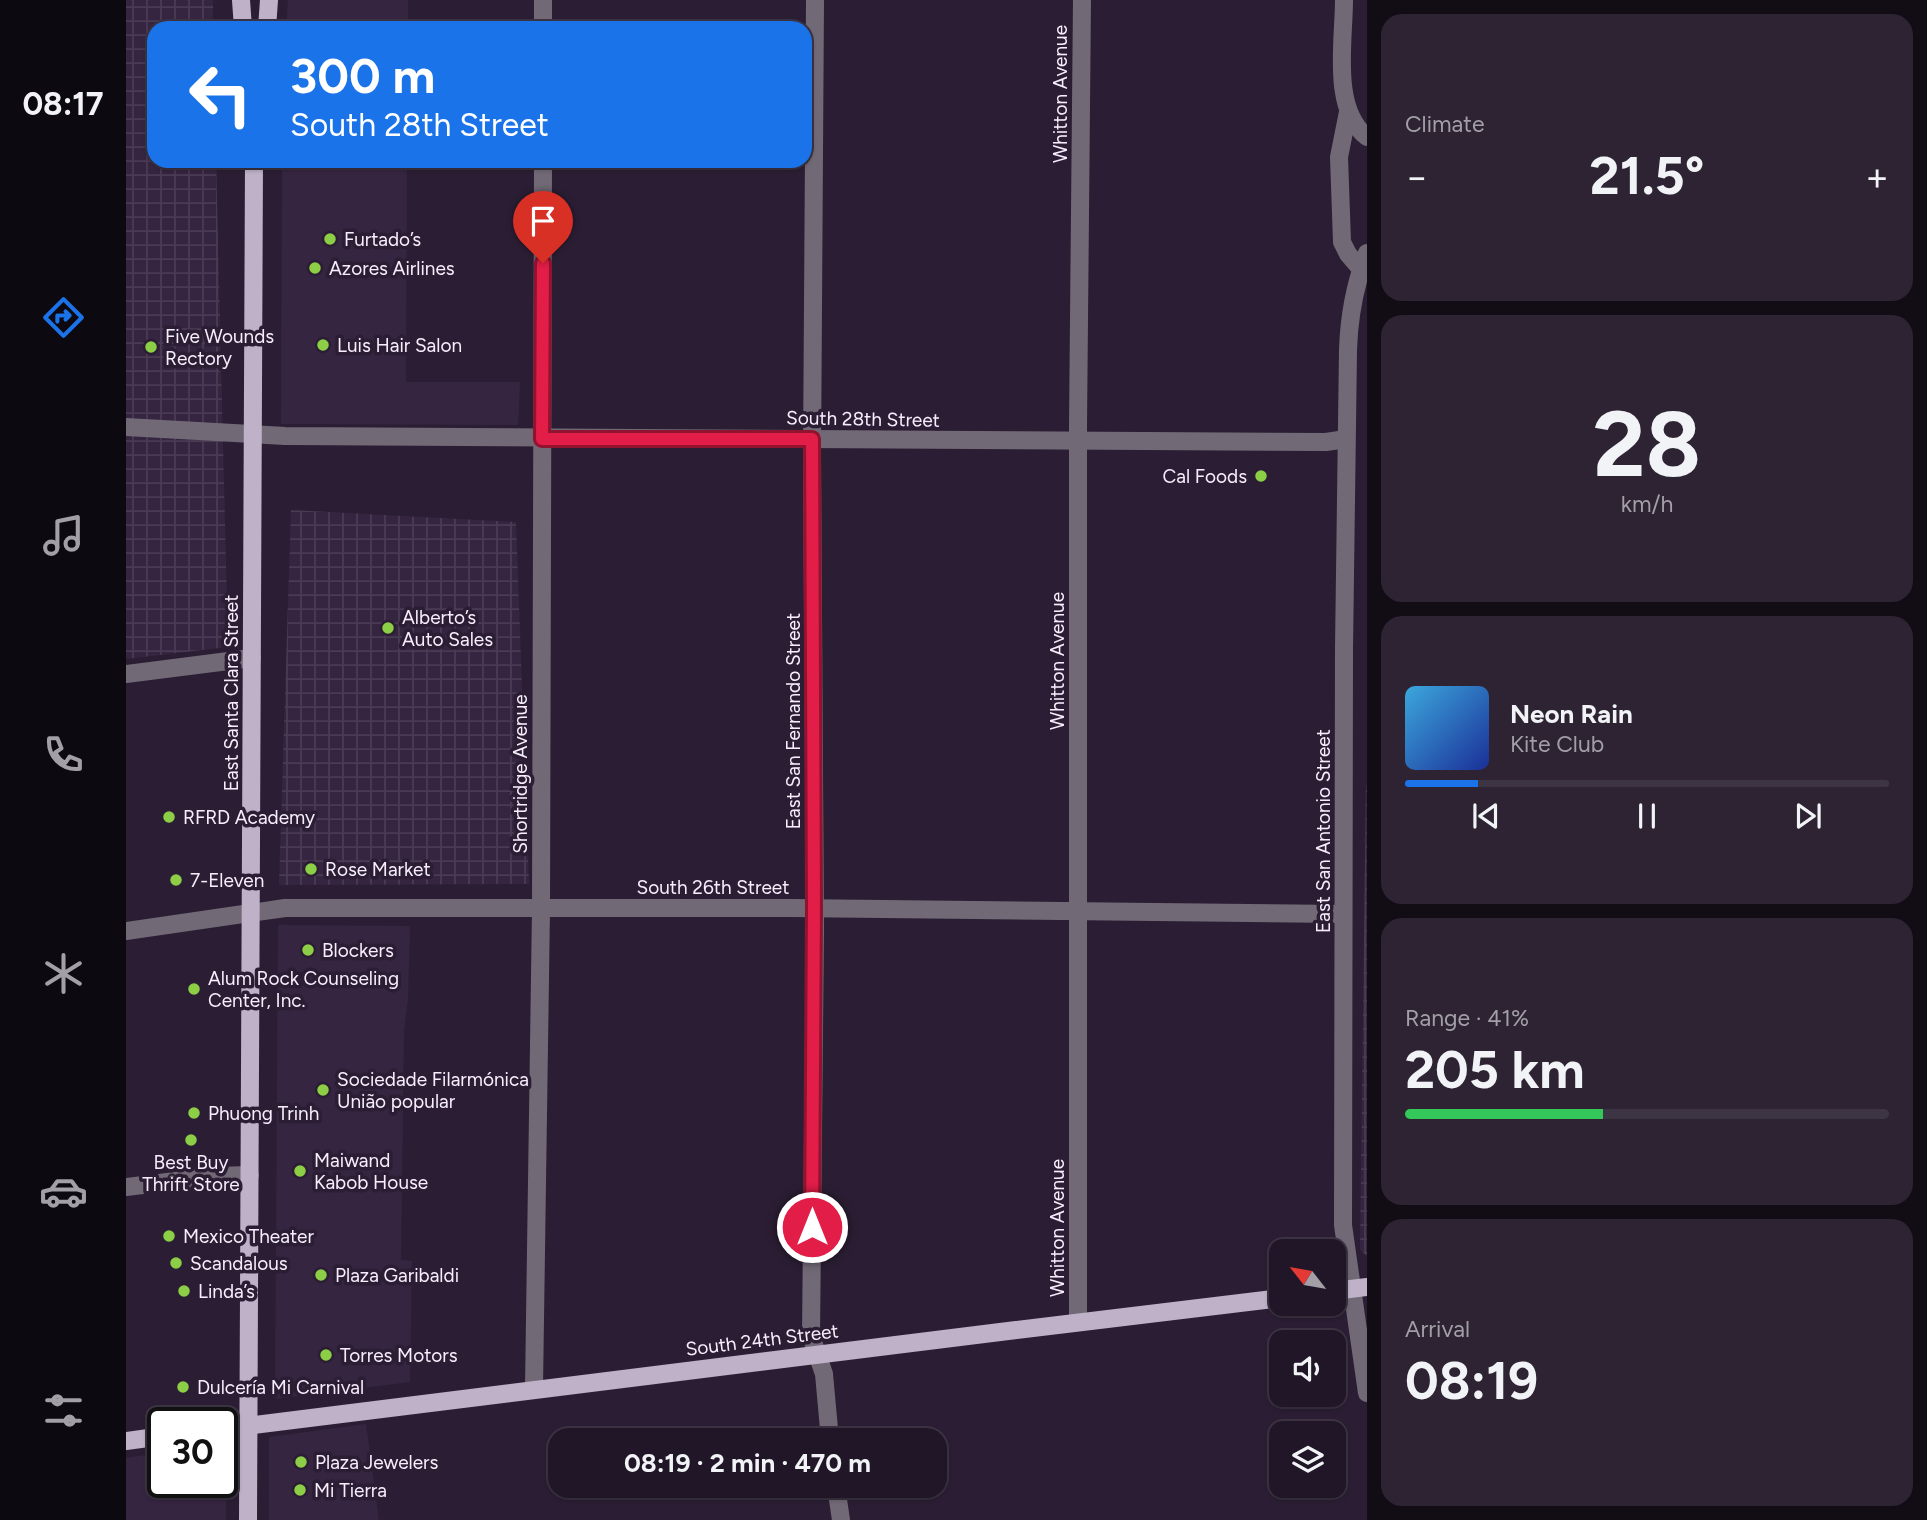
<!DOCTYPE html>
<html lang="en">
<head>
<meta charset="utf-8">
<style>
	:root { --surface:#201627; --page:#2d2333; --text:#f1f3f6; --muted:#a29fa7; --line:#3d3544; --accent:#1a73e8 }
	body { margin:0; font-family:Figtree,sans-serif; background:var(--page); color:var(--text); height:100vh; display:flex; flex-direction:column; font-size:26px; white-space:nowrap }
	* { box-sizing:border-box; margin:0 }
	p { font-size:23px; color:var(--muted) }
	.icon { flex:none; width:38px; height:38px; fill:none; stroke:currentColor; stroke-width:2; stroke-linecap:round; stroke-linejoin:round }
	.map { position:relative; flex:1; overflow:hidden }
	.panel { display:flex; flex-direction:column; gap:14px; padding:14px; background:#120c15; width:560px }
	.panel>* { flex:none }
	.top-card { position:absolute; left:21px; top:21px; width:665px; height:147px; border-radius:21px; box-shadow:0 2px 5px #0004,0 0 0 2px var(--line); background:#1a73e8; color:#fff; overflow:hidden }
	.needle { width:46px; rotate:301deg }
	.buttons { position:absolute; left:1143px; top:1239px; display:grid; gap:14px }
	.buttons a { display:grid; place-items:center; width:77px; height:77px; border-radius:14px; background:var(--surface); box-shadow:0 2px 5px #0004,0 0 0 2px var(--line); font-size:35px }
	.speed { position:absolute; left:21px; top:1407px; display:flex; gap:14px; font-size:35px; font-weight:700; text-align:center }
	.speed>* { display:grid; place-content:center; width:91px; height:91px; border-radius:50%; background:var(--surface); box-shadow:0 2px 5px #0004,0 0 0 2px var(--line); line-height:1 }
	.speed .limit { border:4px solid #111; border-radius:10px; background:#fff; color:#111 }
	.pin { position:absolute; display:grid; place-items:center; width:60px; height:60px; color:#fff; margin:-72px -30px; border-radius:50% 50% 50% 0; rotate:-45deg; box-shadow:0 0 7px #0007 }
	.pin .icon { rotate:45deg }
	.me { position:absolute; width:77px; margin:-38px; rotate:0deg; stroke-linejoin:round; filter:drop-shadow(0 0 5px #0008) }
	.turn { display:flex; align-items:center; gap:24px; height:147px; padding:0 28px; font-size:32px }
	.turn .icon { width:91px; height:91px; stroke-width:2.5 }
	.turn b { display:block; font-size:49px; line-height:60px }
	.big { font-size:52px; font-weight:700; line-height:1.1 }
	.panel .widget { flex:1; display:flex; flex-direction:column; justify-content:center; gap:10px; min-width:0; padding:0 24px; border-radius:21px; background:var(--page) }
	.panel .dial { align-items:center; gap:0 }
	.dial b { font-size:91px; line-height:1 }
	.song { display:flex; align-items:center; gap:21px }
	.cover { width:84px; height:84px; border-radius:10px; background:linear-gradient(135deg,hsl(200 70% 55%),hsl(230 70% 35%)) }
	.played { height:7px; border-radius:4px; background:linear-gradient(90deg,var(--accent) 15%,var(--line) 15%) }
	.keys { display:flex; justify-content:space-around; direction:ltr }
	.heat { display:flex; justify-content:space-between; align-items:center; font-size:38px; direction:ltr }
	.charge { height:10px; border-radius:5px; background:linear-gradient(90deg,#34c759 41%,var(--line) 0) }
	.trip { position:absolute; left:422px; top:1428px; width:399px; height:70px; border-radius:21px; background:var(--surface); box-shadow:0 2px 5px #0004,0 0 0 2px var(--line); font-weight:700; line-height:70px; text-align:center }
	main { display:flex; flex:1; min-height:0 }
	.tabs { display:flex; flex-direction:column; width:126px; justify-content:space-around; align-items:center; background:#0d0910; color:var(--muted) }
	.tabs .icon { width:49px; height:49px }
	.tabs .on { color:var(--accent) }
	.tabs b { font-size:32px; color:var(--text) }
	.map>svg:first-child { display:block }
	.built { fill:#362541 }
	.industrial { fill:url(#industrial-grid) }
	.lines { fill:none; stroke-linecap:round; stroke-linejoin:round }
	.minor { stroke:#716a76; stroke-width:18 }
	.major { stroke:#beb1c8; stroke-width:18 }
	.route-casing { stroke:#92132f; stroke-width:18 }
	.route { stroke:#e11d48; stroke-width:12 }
	.poi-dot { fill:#8cce45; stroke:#2b1e34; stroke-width:2.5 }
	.labels { text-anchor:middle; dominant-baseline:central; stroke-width:7; stroke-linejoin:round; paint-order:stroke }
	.street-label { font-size:19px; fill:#f7eefd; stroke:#2b1e34 }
	.poi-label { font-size:19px; fill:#f7eefd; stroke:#2b1e34; text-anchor:start }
</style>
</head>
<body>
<main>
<nav class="tabs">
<b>08:17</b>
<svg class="icon on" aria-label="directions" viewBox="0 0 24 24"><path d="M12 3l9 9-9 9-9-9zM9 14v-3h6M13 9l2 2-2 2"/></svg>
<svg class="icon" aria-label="music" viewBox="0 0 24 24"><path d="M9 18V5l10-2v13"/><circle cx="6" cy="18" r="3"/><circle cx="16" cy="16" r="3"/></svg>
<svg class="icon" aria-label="phone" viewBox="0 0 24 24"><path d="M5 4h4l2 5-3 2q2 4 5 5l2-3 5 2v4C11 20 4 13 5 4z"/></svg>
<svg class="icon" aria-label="climate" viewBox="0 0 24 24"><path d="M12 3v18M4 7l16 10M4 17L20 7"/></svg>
<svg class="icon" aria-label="car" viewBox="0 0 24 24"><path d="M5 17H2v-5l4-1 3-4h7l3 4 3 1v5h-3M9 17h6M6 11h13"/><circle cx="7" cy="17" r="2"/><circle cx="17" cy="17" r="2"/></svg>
<svg class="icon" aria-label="filters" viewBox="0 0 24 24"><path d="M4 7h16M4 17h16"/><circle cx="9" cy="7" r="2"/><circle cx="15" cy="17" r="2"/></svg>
</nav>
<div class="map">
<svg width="1241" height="1520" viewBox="0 0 1241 1520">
	<defs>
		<pattern id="industrial-grid" width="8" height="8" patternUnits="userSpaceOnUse" patternTransform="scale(1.75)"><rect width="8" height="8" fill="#362541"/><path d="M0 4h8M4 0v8" fill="none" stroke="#4a3a54"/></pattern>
	</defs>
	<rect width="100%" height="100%" fill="#2b1e34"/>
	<g class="built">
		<polygon points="162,0 282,0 282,28 160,28"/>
		<polygon points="156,161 281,161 280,382 394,382 392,425 155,424"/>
		<polygon points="152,925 284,926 282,999 278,1032 275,1260 286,1261 284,1382 149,1399"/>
		<polygon points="240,1424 253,1520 143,1520 143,1437"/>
		<polygon points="101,1441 100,1520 0,1520 0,1458 37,1452 37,1482 96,1482 96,1442"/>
	</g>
	<g class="industrial">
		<polygon points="0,0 87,0 87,28 28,28 28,161 90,161 102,647 0,659"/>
		<polygon points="165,510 390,522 403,884 153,885"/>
		<polygon points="1240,783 1241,783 1241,1256 1234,1250"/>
	</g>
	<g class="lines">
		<g class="minor">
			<polyline points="689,0 686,457 689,928 685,1336 698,1374 704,1440"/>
			<path d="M1218 0C1218 41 1205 109 1241 137"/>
			<polyline points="417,28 417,0"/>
			<polyline points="1222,112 1213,157 1216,242 1222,254 1235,269"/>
			<path d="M1241 253C1229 284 1223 317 1222 350L1218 649 1217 1225 1241 1393"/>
			<polyline points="0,427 159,436 1200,442 1220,439"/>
			<polyline points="0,674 126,658"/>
			<polyline points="0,931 159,908 666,908 1217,914"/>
			<polyline points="0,1187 90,1176 124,1175"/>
			<polyline points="952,1322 952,425 956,0"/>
			<polyline points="408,1387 415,909 417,161"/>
			<polyline points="710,1486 715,1520"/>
		</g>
		<g class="major">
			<polyline points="115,0 117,28"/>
			<polyline points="141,28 143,0"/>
			<polyline points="1208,1291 1241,1287"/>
			<path d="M96 1429C449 1382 802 1341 1155 1298"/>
			<polyline points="0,1441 37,1436"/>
			<polyline points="122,1520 128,161"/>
		</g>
	</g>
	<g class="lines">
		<g class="route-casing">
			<polyline id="route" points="417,263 416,439 686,439 688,908 686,1227"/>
		</g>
		<use href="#route" class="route"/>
	</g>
	<g class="poi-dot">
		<circle cx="204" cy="239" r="7"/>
		<circle cx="189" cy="268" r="7"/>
		<circle cx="197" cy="345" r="7"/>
		<circle cx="25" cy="347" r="7"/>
		<circle cx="1135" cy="476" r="7"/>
		<circle cx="262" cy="628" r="7"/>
		<circle cx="43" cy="817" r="7"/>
		<circle cx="185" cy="869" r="7"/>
		<circle cx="50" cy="880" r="7"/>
		<circle cx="182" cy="950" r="7"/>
		<circle cx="68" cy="989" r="7"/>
		<circle cx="197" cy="1090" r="7"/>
		<circle cx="68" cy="1113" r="7"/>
		<circle cx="65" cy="1140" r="7"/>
		<circle cx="174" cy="1171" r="7"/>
		<circle cx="43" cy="1236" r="7"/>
		<circle cx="50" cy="1263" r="7"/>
		<circle cx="195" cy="1275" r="7"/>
		<circle cx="58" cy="1291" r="7"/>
		<circle cx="200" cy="1355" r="7"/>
		<circle cx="57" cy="1387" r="7"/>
		<circle cx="175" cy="1462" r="7"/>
		<circle cx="174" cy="1490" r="7"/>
	</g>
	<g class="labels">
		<g class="street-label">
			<text transform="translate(934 94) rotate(-90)">Whitton Avenue</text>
			<text transform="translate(737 419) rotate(1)">South 28th Street</text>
			<text transform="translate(931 661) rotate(-90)">Whitton Avenue</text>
			<text transform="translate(105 693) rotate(-90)">East Santa Clara Street</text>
			<text transform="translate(667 721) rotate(-90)">East San Fernando Street</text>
			<text transform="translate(394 774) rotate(-90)">Shortridge Avenue</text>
			<text transform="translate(1197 831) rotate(-90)">East San Antonio Street</text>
			<text x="587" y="887">South 26th Street</text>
			<text transform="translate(931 1228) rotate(-90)">Whitton Avenue</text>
			<text transform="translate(636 1340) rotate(-7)">South 24th Street</text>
		</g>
		<g class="poi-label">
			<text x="218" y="239">Furtado’s</text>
			<text x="203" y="268">Azores Airlines</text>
			<text x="39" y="336">Five Wounds<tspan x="39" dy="22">Rectory</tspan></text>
			<text x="211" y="345">Luis Hair Salon</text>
			<text x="1121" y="476" text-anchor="end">Cal Foods</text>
			<text x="276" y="617">Alberto’s<tspan x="276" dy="22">Auto Sales</tspan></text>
			<text x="57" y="817">RFRD Academy</text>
			<text x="199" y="869">Rose Market</text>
			<text x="64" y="880">7-Eleven</text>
			<text x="196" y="950">Blockers</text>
			<text x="82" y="978">Alum Rock Counseling<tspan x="82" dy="22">Center, Inc.</tspan></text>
			<text x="211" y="1079">Sociedade Filarmónica<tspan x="211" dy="22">União popular</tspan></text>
			<text x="82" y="1113">Phuong Trinh</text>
			<text x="188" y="1160">Maiwand<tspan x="188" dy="22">Kabob House</tspan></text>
			<text x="65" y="1162" text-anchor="middle">Best Buy<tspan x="65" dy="22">Thrift Store</tspan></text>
			<text x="57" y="1236">Mexico Theater</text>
			<text x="64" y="1263">Scandalous</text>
			<text x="209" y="1275">Plaza Garibaldi</text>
			<text x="72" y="1291">Linda’s</text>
			<text x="214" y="1355">Torres Motors</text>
			<text x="71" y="1387">Dulcería Mi Carnival</text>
			<text x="189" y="1462">Plaza Jewelers</text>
			<text x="188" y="1490">Mi Tierra</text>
		</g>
	</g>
</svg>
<div class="buttons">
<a><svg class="needle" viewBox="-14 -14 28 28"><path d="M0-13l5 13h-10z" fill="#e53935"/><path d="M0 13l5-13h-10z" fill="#a29fa7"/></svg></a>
<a><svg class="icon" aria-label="sound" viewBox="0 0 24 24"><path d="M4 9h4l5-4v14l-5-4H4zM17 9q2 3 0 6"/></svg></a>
<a><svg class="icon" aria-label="layers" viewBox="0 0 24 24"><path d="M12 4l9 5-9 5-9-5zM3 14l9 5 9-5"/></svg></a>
</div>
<div class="speed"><div class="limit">30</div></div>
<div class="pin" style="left:417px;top:263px;background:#d93025"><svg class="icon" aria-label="arrive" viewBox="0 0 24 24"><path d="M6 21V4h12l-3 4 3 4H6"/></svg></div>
<svg class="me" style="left:686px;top:1227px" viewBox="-20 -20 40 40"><circle r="17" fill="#e11d48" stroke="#fff" stroke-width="3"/><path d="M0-11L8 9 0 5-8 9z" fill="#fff"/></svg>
<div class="trip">08:19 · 2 min · 470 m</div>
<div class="top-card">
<div class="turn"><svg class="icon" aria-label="left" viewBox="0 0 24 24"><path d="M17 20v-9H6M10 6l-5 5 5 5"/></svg><div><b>300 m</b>South 28th Street</div></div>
</div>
</div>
<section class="panel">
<div class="widget"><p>Climate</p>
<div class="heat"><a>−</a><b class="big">21.5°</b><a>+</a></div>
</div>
<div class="widget dial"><b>28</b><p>km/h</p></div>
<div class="widget">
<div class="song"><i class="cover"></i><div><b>Neon Rain</b><p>Kite Club</p></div></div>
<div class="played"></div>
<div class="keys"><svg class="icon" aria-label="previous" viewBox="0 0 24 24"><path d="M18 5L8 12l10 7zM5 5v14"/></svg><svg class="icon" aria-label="pause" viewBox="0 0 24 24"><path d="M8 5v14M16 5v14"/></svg><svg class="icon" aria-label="next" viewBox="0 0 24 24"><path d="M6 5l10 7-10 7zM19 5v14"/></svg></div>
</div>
<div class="widget"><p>Range · 41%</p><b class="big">205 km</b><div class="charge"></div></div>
<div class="widget"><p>Arrival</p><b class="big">08:19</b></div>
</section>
</main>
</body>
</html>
